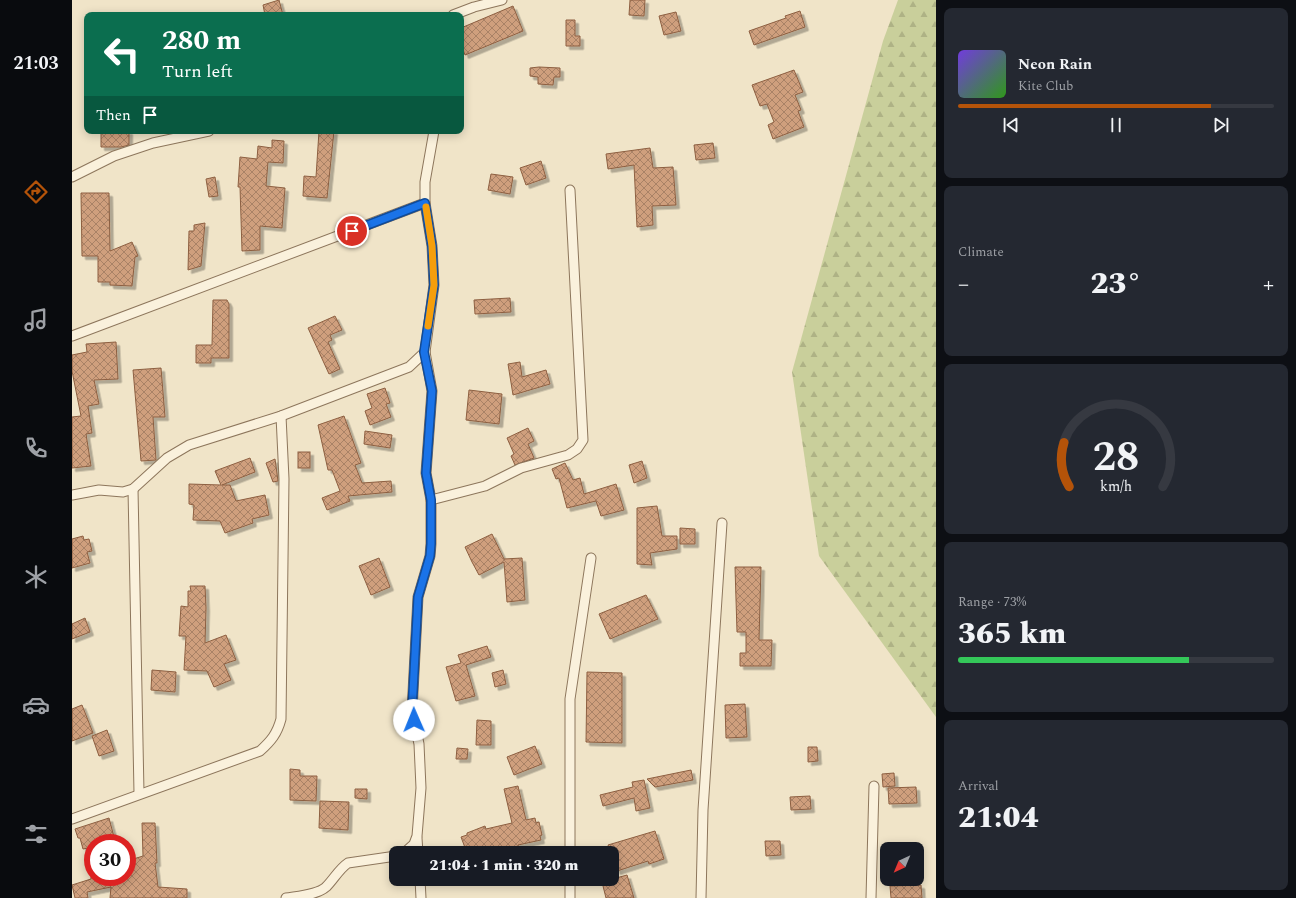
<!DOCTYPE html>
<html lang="en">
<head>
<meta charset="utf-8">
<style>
	:root { --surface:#171b24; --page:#242831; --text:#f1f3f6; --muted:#9ea1a6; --line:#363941; --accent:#b45309 }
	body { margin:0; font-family:Spectral,serif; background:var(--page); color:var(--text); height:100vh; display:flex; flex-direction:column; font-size:15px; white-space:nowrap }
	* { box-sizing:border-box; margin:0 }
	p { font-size:13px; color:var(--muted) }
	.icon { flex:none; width:22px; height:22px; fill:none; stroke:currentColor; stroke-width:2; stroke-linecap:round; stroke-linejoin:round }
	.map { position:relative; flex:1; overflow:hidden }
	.details { display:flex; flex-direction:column; gap:8px; padding:8px; background:#0d0f14; width:360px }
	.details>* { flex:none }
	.guide { position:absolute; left:12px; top:12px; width:380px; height:122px; border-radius:8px; box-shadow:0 2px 10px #0003; background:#0b6e4f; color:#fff; overflow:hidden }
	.needle { width:26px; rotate:224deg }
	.fabs { position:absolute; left:808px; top:842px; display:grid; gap:8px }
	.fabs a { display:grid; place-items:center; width:44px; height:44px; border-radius:8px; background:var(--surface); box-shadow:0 2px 10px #0003; font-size:20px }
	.speed { position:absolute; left:12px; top:834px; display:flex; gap:8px; font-size:20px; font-weight:700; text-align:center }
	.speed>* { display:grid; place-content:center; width:52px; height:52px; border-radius:50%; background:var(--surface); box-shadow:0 2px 10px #0003; line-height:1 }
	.speed .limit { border:6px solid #d22; background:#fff; color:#111 }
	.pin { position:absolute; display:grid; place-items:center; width:34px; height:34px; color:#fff; margin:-17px; border:2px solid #fff; border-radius:50%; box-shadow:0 1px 4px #0007 }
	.me { position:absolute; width:44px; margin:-22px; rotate:359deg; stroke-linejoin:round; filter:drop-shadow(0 0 3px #0008) }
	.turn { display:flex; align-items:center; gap:14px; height:84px; padding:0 12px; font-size:18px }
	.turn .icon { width:52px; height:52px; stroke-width:2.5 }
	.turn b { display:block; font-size:28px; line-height:34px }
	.then { display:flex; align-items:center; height:38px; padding:0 12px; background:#0003; gap:8px; font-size:15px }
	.big { font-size:30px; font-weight:800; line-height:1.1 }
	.details .widget { flex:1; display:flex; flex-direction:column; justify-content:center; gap:6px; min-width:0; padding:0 14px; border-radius:8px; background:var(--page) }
	.details .dial { align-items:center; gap:0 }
	.dial svg { height:104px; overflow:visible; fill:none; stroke:var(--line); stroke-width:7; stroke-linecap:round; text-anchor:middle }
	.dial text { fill:var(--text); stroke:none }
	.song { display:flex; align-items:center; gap:12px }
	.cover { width:48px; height:48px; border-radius:6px; background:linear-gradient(135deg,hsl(260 70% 55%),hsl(110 70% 35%)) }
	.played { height:4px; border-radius:2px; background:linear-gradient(90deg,var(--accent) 80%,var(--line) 80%) }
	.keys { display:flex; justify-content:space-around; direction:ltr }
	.heat { display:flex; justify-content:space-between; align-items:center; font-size:22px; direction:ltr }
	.charge { height:6px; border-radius:3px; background:linear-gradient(90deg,#34c759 73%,var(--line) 0) }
	.trip { position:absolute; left:317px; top:846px; width:230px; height:40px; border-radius:8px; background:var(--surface); box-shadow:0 2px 10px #0003; font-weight:800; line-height:40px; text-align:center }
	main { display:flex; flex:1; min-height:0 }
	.tab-bar { display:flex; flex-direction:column; width:72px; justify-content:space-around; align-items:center; background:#090b0e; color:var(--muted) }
	.tab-bar .icon { width:28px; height:28px }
	.tab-bar .current { color:var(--accent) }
	.tab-bar b { font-size:18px; color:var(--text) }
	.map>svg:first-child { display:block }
	.forest { fill:url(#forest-firs) }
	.building { fill:url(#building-cross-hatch); stroke:#8d5f41; filter:url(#shadow) }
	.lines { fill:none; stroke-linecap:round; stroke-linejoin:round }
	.street-casing { stroke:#8d765c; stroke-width:11 }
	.street { stroke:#faf1dc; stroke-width:9 }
	.route-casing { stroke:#114b97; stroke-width:10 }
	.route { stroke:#1a73e8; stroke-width:7 }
	.slow { stroke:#f59e0b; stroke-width:7 }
</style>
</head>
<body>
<main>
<nav class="tab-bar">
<b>21:03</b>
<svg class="icon current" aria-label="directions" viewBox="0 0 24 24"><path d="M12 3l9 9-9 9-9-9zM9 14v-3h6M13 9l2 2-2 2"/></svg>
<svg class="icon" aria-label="music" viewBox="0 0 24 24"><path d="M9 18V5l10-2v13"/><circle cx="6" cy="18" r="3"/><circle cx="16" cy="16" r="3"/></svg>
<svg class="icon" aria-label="phone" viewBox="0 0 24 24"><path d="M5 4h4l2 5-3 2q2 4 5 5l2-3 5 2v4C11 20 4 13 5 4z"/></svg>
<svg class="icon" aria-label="climate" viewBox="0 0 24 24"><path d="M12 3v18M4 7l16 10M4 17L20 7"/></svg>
<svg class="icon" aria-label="car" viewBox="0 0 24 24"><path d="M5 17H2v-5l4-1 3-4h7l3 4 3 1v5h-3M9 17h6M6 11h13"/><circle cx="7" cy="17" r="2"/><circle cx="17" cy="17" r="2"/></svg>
<svg class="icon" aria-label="filters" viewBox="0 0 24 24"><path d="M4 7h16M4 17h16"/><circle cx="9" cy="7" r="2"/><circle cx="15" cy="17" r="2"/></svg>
</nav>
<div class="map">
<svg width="864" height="898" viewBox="0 0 864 898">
	<defs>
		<pattern id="forest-firs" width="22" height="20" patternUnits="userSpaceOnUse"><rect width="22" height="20" fill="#c9cf9b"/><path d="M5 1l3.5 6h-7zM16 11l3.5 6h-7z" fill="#aeb285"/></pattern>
		<pattern id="building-cross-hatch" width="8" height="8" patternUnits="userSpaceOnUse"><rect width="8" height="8" fill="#cf9f7d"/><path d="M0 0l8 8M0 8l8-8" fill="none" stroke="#a98266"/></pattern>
		<filter id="shadow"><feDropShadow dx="3.5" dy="3.5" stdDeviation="0" flood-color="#0004"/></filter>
	</defs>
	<rect width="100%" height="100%" fill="#f0e4c8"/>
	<polygon class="forest" points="826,0 864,0 864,717 747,556 720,372 811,41"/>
	<g class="building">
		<polygon points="207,0 211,15 193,15 191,5"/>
		<polygon points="558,0 573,0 572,16 557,15"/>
		<polygon points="441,6 451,31 393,55 389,44 389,28"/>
		<polygon points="728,11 733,27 682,45 677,31 714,18 713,16"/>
		<polygon points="604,12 609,31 592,35 587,16"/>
		<polygon points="494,20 503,20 503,36 508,36 508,46 494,46"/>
		<polygon points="467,67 488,68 488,77 482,77 481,85 466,84 466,77 458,76 458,68"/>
		<polygon points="722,70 731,92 723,95 729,110 726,111 732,127 701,139 696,125 702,122 695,104 688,106 680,85"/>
		<polygon points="29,131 57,131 57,145 49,147 29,147"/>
		<polygon points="247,131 262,131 255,198 231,196 232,176 244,177"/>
		<polygon points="200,140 212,141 211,163 196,162 194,186 213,188 210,228 188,226 188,250 170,251 168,187 166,187 168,157 185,159 186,146 200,148"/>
		<polygon points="641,143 643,158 624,160 622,145"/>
		<polygon points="578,148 581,168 601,167 604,205 580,206 581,225 565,227 562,165 536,169 534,154"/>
		<polygon points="469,161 474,178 454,185 448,168"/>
		<polygon points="419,174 441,177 438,194 416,190"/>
		<polygon points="143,177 146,196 137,197 134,179"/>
		<polygon points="9,193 37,193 38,251 60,242 66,256 63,257 60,286 38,285 38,282 26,282 26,256 10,256"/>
		<polygon points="133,223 129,266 116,270 117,231 122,231 122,225"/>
		<polygon points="438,298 439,312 403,314 402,300"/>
		<polygon points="141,300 155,300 157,304 157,358 139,358 139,363 124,363 124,345 140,345"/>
		<polygon points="263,316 270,330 258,335 260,340 256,342 268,369 257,374 236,328"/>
		<polygon points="44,342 46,379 22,380 27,404 16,406 20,433 14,434 19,466 0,468 0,417 9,416 0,371 0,355 15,352 14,344"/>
		<polygon points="448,362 450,377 474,370 478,384 441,395 436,364"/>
		<polygon points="89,368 93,417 81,417 84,460 69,461 61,370"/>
		<polygon points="313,388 318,403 314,404 319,417 298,425 293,411 300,408 295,394"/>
		<polygon points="397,390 430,394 427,424 394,420"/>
		<polygon points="272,416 289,463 283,465 290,483 319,481 320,492 276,496 278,501 255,510 250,498 268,491 260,470 256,470 246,425"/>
		<polygon points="456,428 462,441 456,444 462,458 443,465 439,456 442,454 435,438"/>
		<polygon points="293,431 320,435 318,448 292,444"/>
		<rect x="226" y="452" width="12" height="16"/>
		<polygon points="178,458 183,472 150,485 158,485 164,501 193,495 197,515 180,519 181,523 153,533 148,521 121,520 122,505 117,504 117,484 149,485 143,471"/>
		<polygon points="203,459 206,481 201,482 194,463"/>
		<polygon points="570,461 575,478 562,483 557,465"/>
		<polygon points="493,463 501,480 508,478 512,494 544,484 552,510 529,516 524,501 495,508 487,478 484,479 480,469"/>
		<polygon points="585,506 590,536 605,536 605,549 578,553 580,565 565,564 565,508"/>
		<polygon points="608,528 623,529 623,544 608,544"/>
		<polygon points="420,534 432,559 450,558 453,600 435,602 432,562 407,575 400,562 393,547"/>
		<polygon points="11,536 12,540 17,539 20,551 15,552 18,563 0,568 0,539"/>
		<polygon points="307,558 318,587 299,595 287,566"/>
		<polygon points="663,567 689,567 687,640 700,640 699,666 668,666 668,653 674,653 674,632 665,632"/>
		<polygon points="118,586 133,586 134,608 133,643 154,635 164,660 152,664 159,680 142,687 135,671 112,670 114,636 107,636 109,606 116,607 116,591 119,591"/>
		<polygon points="574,595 586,619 538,639 527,614"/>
		<polygon points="13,618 18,632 0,639 0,624"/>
		<polygon points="415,646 419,657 394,665 403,696 384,701 374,667 389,663 386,655"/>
		<polygon points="80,670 104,672 103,692 79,690"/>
		<polygon points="431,670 434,684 423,687 420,673"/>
		<polygon points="515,672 550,673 550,743 514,742"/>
		<polygon points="673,704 675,737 654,738 653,705"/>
		<polygon points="10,705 21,733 0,741 0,709"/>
		<polygon points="405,720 419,721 419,745 404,745"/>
		<polygon points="35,730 42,751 27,756 20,736"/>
		<polygon points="463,746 470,764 442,775 435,757"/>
		<polygon points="736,747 745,747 746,761 736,762"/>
		<polygon points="385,748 396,749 395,759 384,759"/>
		<polygon points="218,769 228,770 228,776 245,776 244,801 218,800"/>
		<polygon points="619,770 621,780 583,787 575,779"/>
		<polygon points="822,773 823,786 811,787 810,774"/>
		<polygon points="572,780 578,808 564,811 562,798 531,806 528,795 561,787 560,782"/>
		<polygon points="446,786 454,820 463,818 464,823 467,822 470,835 468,836 469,840 446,845 447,848 426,853 395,853 389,837 395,835 395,833 413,826 414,829 440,823 432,789"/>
		<polygon points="844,787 845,803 817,804 816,788"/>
		<polygon points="283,789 295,789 295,799 283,798"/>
		<polygon points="738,796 739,809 719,810 718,797"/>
		<polygon points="248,801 277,802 276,830 247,828"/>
		<polygon points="37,818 42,837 31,840 32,843 21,843 21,847 11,849 8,838 6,838 3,829"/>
		<polygon points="70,823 83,823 85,863 83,863 86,887 115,889 115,898 38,898 39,887 15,892 16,898 3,898 0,885 19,879 19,877 56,877 55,861 71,856"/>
		<polygon points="583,831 592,859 577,864 576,861 545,871 536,845"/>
		<polygon points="693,841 708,841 709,855 694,856"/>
		<polygon points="555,875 562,898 534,898 530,882"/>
		<polygon points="849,885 850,898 819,898 818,886"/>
	</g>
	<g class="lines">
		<g class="street-casing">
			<g id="street">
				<polyline points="381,15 402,7 430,0"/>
				<polyline points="0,177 42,156 81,143 137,131"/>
				<polyline points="0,336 353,203"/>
				<polyline points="61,489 67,793"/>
				<polyline points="0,495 27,490 51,492 61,489 95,458 117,445 209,416 337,367 353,352 362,285 360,246 353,203 353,182 362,131"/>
				<polyline points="359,500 413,486 449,468 496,455 505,449 511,440 498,190"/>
				<path d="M0 819 188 751C199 741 205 734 209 719L212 479 209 416"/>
				<polyline points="345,838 346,853"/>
				<polyline points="332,853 342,844 345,836 349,788 347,744 340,711 346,597 358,556 359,544 359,500 354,473 360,391 353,352"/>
				<polyline points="498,853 498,699 519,558"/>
				<polyline points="348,879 349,898"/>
				<path d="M214 898C226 896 245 895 254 887 262 879 267 869 276 863L324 856"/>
				<polyline points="498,898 498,879"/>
				<polyline points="629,898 631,810 650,523"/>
				<polyline points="799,898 802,786"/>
			</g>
		</g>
		<use href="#street" class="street"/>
	</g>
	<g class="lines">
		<g class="route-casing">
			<polyline id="route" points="280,231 353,203 360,246 362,285 352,352 360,391 354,473 359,500 359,544 358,556 346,597 340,711 342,720"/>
		</g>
		<use href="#route" class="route"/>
		<polyline class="slow" points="354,207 360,246 362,285 356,326"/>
	</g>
</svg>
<div class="fabs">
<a><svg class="needle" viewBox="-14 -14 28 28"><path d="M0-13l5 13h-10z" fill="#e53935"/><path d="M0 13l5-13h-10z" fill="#9ea1a6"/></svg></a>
</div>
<div class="speed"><div class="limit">30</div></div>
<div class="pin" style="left:280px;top:231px;background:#d93025"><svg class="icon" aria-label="arrive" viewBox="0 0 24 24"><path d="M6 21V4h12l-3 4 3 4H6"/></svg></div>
<svg class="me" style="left:342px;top:720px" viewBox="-20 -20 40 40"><circle r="19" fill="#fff"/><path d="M0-13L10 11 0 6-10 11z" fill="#1a73e8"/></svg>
<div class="trip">21:04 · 1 min · 320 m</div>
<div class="guide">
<div class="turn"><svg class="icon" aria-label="left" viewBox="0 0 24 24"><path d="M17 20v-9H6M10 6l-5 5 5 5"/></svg><div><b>280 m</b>Turn left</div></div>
<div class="then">Then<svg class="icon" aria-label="arrive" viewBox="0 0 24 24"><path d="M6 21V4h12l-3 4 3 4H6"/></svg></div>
</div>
</div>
<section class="details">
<div class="widget">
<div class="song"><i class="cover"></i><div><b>Neon Rain</b><p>Kite Club</p></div></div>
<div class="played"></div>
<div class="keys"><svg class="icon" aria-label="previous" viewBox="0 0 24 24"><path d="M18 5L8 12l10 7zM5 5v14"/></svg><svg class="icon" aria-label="pause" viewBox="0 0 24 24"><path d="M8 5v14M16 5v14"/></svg><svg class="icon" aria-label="next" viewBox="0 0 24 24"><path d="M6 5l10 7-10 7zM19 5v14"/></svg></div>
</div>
<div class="widget"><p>Climate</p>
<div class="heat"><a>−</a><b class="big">23°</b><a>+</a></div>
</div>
<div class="widget dial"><svg viewBox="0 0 100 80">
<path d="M14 69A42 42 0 1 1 86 69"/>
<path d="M14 69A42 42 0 0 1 10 35" stroke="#b45309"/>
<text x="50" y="56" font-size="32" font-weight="700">28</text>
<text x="50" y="72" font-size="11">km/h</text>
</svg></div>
<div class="widget"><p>Range · 73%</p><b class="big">365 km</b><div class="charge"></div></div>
<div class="widget"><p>Arrival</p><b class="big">21:04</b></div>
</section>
</main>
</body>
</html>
